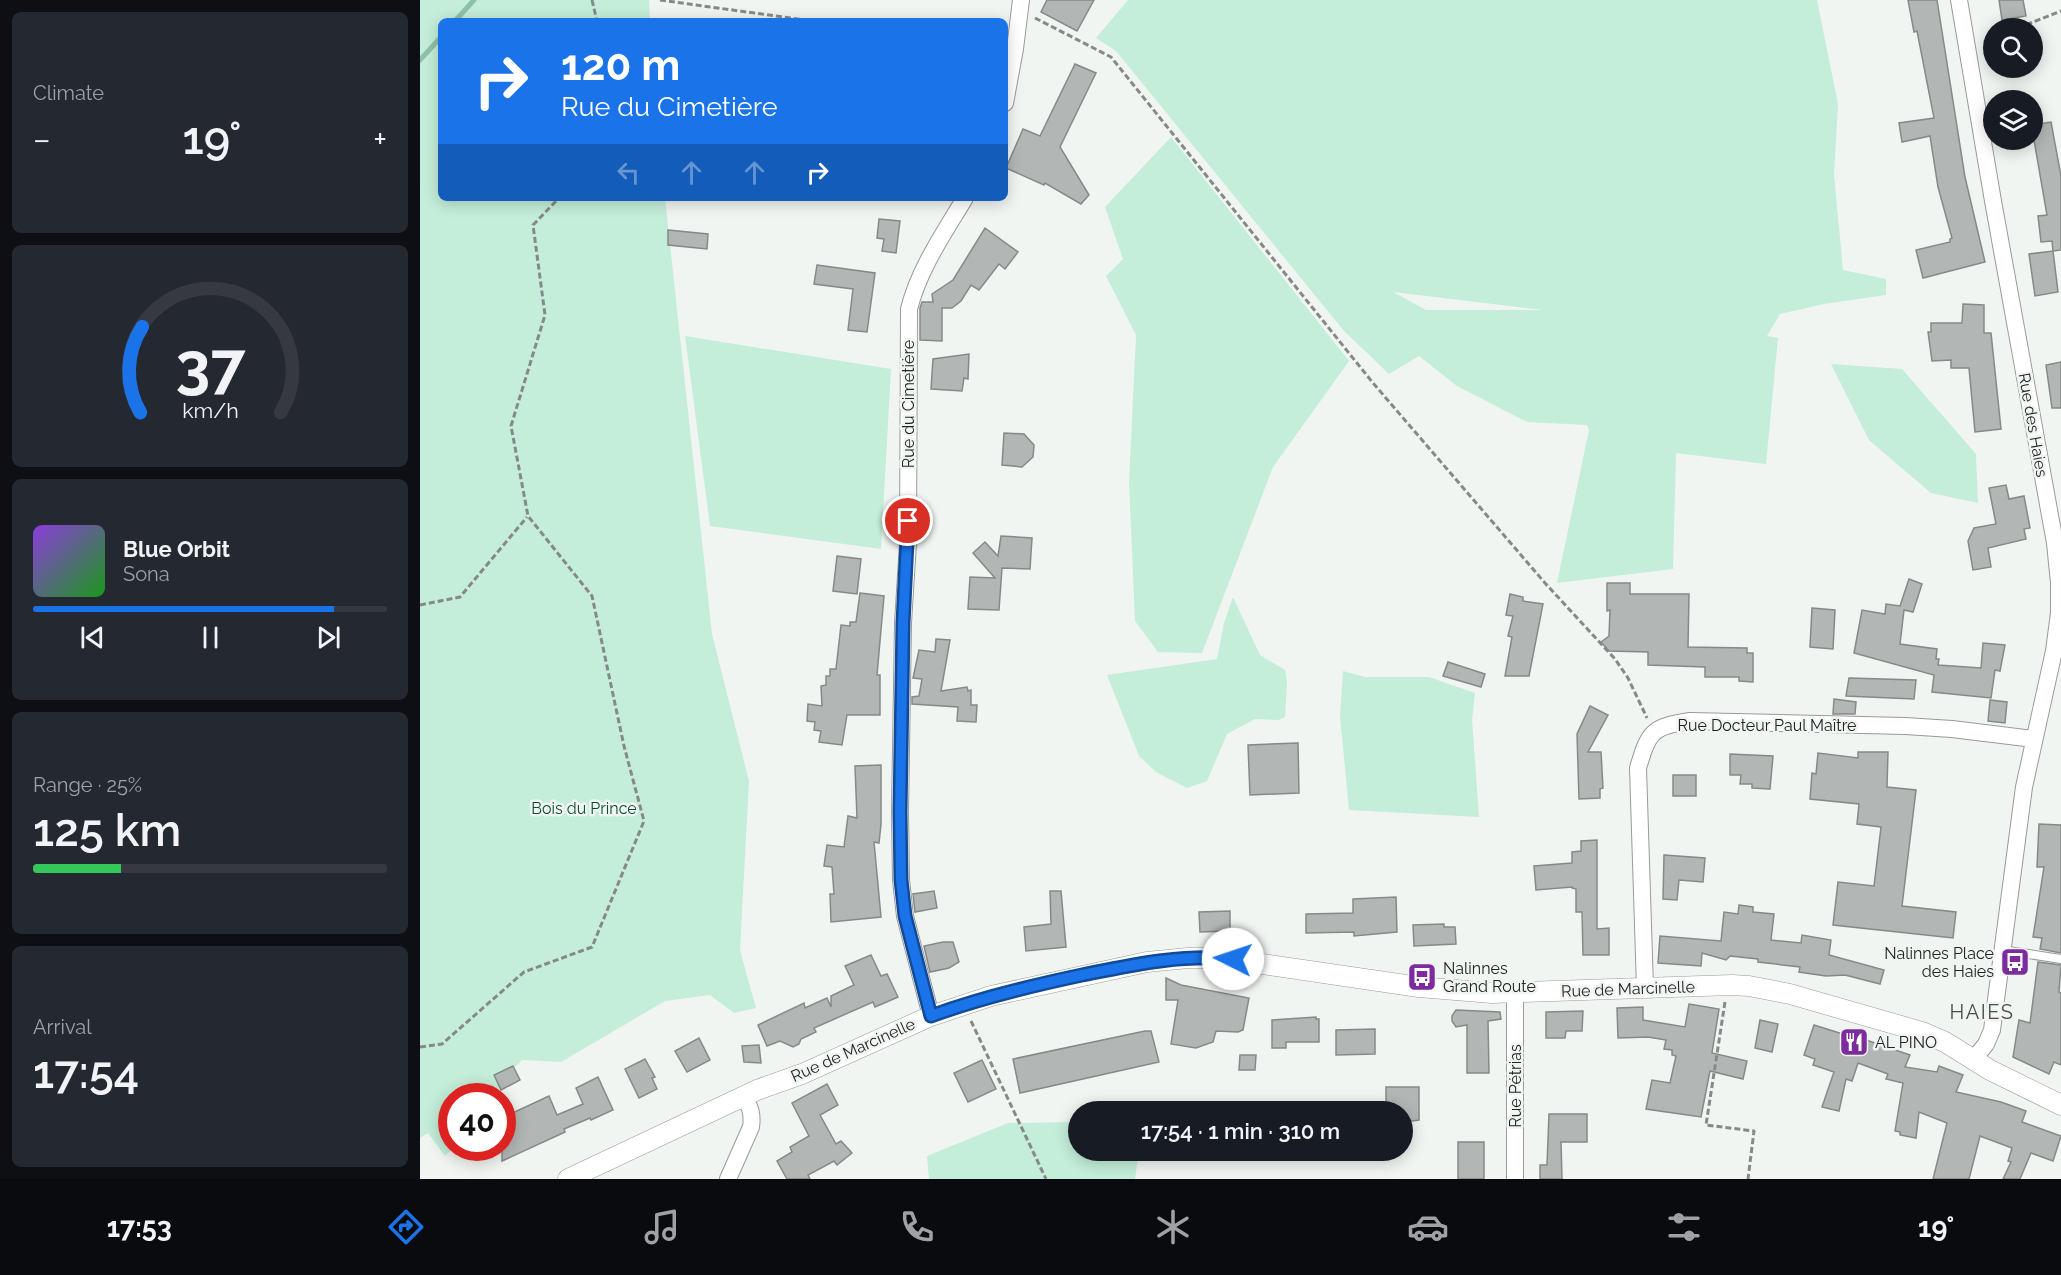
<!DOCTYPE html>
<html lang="en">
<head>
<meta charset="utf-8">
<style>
	:root { --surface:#171b24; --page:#242831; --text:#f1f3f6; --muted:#9ea1a6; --line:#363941; --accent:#1a73e8 }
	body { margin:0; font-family:Raleway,sans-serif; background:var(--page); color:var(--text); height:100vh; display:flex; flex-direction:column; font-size:22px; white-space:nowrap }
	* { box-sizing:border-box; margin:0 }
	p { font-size:20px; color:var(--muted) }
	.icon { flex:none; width:33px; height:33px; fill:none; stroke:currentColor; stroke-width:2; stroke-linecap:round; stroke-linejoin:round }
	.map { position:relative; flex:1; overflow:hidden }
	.drawer { display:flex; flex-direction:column; gap:12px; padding:12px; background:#0d0f14; width:420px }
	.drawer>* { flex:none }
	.guide { position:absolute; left:18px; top:18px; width:570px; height:183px; border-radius:9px; box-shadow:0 3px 15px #0003; background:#1a73e8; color:#fff; overflow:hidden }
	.tools { position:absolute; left:1563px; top:18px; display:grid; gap:12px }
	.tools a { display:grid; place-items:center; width:60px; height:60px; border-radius:50%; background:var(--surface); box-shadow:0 3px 15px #0003; font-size:30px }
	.speed { position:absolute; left:18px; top:1083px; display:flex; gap:12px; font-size:30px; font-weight:700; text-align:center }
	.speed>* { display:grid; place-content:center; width:78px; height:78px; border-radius:50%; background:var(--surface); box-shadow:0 3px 15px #0003; line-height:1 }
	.speed .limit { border:9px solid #d22; background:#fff; color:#111 }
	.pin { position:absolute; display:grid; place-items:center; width:51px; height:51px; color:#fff; margin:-26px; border:3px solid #fff; border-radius:50%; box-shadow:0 2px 6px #0007 }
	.me { position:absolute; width:66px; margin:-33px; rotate:274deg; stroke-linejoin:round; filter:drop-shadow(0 0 4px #0008) }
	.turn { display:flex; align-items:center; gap:21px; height:126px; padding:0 24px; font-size:27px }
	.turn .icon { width:78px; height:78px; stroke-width:2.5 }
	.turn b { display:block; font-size:42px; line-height:51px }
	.lanes { display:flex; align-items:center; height:57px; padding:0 24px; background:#0003; justify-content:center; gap:30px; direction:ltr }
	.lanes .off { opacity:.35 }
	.big { font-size:45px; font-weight:600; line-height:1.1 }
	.drawer .widget { flex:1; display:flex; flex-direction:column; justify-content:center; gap:9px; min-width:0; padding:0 21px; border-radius:9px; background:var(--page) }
	.drawer .dial { align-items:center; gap:0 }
	.dial svg { height:156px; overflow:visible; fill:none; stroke:var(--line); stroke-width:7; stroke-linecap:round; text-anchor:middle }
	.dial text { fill:var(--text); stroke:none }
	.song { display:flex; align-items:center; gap:18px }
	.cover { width:72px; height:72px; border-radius:9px; background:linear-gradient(135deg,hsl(270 70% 55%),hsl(120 70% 35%)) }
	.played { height:6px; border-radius:3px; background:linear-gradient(90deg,var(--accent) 85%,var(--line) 85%) }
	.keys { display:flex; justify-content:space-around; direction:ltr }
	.heat { display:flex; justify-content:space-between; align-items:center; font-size:33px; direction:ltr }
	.charge { height:9px; border-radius:4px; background:linear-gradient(90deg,#34c759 25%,var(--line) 0) }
	.trip { position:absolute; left:648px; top:1101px; width:345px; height:60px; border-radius:30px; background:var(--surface); box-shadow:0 3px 15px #0003; font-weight:600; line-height:60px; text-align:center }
	.menu { display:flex; height:96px; justify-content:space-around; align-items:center; background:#090b0e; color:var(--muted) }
	.menu .icon { width:42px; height:42px }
	.menu .active { color:var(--accent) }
	.menu b { font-size:27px; color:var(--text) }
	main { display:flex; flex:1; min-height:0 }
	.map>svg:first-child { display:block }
	.green { fill:#c4eed9; fill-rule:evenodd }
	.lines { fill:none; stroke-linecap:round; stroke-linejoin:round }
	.stream { stroke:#8fc1aa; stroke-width:5 }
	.building { fill:#b2b7b5; stroke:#858a87; stroke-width:1.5 }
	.service-casing { stroke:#979b99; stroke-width:10 }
	.minor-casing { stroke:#979b99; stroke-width:18 }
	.tertiary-casing { stroke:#979b99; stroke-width:21 }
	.path { stroke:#868988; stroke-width:3; stroke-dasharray:6 3; stroke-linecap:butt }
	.service { stroke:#fff; stroke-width:8 }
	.minor { stroke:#fff; stroke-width:16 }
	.tertiary { stroke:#fff; stroke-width:20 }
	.route-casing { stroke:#114b97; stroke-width:15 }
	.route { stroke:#1a73e8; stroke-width:10 }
	.labels { text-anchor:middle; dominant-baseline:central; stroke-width:5; stroke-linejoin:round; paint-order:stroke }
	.street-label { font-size:16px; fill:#222323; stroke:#f0f5f2 }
	.park-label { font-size:16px; fill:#0b4e37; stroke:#f0f5f2 }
	.poi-label { font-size:16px; fill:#222323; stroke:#f0f5f2; text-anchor:start }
	.quarter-label { font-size:20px; letter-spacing:1.5px; fill:#494d4b; stroke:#f0f5f2 }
</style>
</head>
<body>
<main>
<section class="drawer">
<div class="widget"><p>Climate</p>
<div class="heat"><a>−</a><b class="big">19°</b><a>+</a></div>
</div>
<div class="widget dial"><svg viewBox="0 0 100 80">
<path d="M14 69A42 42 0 1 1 86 69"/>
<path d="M14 69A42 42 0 0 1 15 25" stroke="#1a73e8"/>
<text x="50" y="56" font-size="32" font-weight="700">37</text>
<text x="50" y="72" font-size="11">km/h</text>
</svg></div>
<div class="widget">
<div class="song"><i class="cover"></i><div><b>Blue Orbit</b><p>Sona</p></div></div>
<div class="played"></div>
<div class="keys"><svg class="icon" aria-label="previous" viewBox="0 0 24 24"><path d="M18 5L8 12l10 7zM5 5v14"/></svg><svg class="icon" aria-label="pause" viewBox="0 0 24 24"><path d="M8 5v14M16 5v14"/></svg><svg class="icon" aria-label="next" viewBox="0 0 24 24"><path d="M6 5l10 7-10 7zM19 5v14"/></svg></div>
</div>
<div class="widget"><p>Range · 25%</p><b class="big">125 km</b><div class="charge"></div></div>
<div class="widget"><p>Arrival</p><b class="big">17:54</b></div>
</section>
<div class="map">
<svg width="1641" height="1179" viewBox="0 0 1641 1179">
	<rect width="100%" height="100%" fill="#f0f5f2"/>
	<g class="green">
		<polygon points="0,0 229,0 230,21 21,21 21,198 245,198 292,634 329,781 320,950 336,1008 314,1013 290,995 245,1001 141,1062 102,1060 88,1074 73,1096 32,1096 33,1148 25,1156 8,1133 0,1138"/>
		<path d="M708 0H1397L1418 104 1414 175 1423 270 1466 279V295L1404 304 1360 314 1347 336 1358 338 1346 464 1256 453 1253 569 1137 583 1169 430 1167 425 1107 422 1037 386 999 356 969 374 924 331 696 51 676 38ZM973 292 1123 310H1006Z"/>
		<polygon points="751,137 929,361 853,467 782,653 738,652 715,621 709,482 716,335 686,276 703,259 685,207"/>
		<polygon points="265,336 471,369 461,549 290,526"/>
		<polygon points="1411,364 1482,369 1556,454 1558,503 1511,493 1449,440"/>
		<polygon points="813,597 840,655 865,670 867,682 865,717 859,720 835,719 807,734 787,781 767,788 736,772 719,756 687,675 797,659 804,623"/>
		<polygon points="923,671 945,677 1009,677 1055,693 1052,720 1059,817 929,810 920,716"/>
		<polygon points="654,1122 658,1123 658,1150 719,1151 715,1179 509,1179 507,1156 588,1123"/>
	</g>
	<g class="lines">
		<g class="stream">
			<polyline points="35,21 54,0"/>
			<polyline points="0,60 21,37"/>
		</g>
	</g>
	<g class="building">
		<polygon points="627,0 674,0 657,31 621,12"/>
		<polygon points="1488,0 1517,0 1545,177 1565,262 1503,278 1496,250 1530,242 1530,239 1532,238 1518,187 1510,136 1482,142 1479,123 1514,118 1497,31 1494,32"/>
		<polygon points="1579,0 1603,0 1606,16 1582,20"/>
		<polygon points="655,64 676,73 640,147 669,195 661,204 625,183 624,185 586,168 603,129 620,136"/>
		<polygon points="1631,122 1641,176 1641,250 1633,251 1632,241 1621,242 1618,216 1627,215 1614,140 1612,140 1612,125"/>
		<polygon points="459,219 480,221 476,253 462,251 464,239 457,238"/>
		<polygon points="565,228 598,252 585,269 579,264 559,290 551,285 541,301 532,308 522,308 522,341 500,340 500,308 502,302 513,302 512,294 533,280"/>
		<polygon points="248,230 288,234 287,249 248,245"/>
		<polygon points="1633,251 1638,292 1615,296 1609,254"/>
		<polygon points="397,265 455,273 447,332 428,330 433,289 394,284"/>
		<polygon points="1543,304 1564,305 1564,333 1571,333 1581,429 1555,432 1549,368 1531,368 1531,360 1512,361 1508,332 1511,332 1511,323 1542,323"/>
		<polygon points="549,354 548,379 544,378 542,391 511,389 513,359"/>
		<polygon points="1641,362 1641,408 1632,408 1626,365"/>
		<polygon points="584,433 604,434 614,445 613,457 602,467 582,465"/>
		<polygon points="1586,485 1589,499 1604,496 1610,528 1604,529 1606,539 1568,548 1571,567 1553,570 1548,541 1554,528 1576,524 1569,488"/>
		<polygon points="581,536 612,538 610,569 582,568 579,610 548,609 550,577 575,578 553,553 565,542 578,556"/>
		<polygon points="417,556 441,559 437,594 413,591"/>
		<polygon points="1489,579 1502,584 1493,612 1484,610 1480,644 1517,649 1516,659 1519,659 1518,665 1561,668 1563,643 1585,645 1580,671 1575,670 1571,698 1512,692 1514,675 1434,653 1442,610 1465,614 1466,604 1480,606"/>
		<polygon points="1187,583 1210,583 1210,594 1269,594 1268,647 1327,648 1327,653 1333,653 1333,682 1319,681 1319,677 1285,677 1285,667 1228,665 1228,652 1189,651 1181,642 1189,636 1190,610 1187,611"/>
		<polygon points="440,593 464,596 457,675 460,675 460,715 427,715 422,745 399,742 401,731 394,730 395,722 387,721 388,704 402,706 401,686 406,685 406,676 410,676 410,669 416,669 421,625 430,626 430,622 436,622"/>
		<polygon points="1090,594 1103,597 1103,601 1123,604 1109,676 1085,676 1092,637 1088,636 1093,616 1086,615"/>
		<polygon points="1392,608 1415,610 1413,649 1390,647"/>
		<polygon points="516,639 530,640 521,691 547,687 548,691 551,690 551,705 557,705 556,722 537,721 538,707 492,704 492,697 499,696 502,679 493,678 499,650 515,652"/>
		<polygon points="1028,662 1065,674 1061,687 1023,676"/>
		<polygon points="1429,678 1496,680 1494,699 1426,696"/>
		<polygon points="1414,699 1436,702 1435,714 1413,714"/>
		<polygon points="1570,700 1587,702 1585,723 1568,721"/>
		<polygon points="1170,706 1188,715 1168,752 1181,752 1183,788 1180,789 1180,798 1159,799 1157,734"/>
		<polygon points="878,743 879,793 830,795 828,745"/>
		<polygon points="1438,752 1468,752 1467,787 1496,790 1482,906 1536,912 1533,938 1413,925 1418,882 1454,886 1461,827 1437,824 1439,804 1390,799 1392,773 1396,774 1398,753 1438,758"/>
		<polygon points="1310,754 1353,756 1350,789 1332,788 1332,784 1320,784 1321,775 1310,775"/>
		<polygon points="461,765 461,824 459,843 454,842 461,917 411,922 410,894 414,894 412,867 404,866 407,845 424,847 428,816 437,818 435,766"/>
		<rect x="1253" y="775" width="23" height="21"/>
		<polygon points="1619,824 1641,825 1641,953 1620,949 1622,938 1613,937 1624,867 1617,867"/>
		<polygon points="1177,840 1177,929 1189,928 1189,955 1163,955 1162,912 1156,912 1156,889 1152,888 1152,887 1116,890 1114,866 1152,863 1152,852 1161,851 1161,841"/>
		<polygon points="1244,855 1285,858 1283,882 1259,880 1257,900 1243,899"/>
		<polygon points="514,891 517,908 495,912 493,894"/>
		<polygon points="630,891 641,891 646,947 606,951 604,927 631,924"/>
		<polygon points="976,897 977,932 934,936 934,932 886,933 886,914 933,913 933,899"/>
		<polygon points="1319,905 1333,907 1333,912 1354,914 1351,940 1381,943 1382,935 1411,940 1409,955 1464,970 1460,984 1425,975 1406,976 1379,972 1380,967 1338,962 1338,959 1310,956 1306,960 1282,953 1281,966 1238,963 1240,936 1301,941 1304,912 1318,914"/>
		<polygon points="810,911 810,931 780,932 779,912"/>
		<polygon points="1024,924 1024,927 1035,927 1036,944 994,946 993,925"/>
		<polygon points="523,942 533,942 539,962 529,968 510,972 504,946"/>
		<polygon points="451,955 461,976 467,974 478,997 455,1007 453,1002 394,1028 396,1032 381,1039 379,1044 373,1047 360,1041 347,1046 338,1025 384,1003 385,1008 407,998 411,1007 411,996 434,985 425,966"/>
		<polygon points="1618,962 1641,965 1639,992 1641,993 1641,1065 1634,1062 1629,1074 1593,1057 1599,1020 1610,1023"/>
		<polygon points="746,978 761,985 829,998 823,1030 818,1032 796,1031 793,1042 776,1048 751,1044 758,1000 746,1000"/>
		<polygon points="1269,1004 1299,1009 1292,1053 1327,1061 1323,1079 1290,1071 1281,1117 1226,1109 1232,1080 1250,1083 1256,1056 1252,1055 1252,1050 1244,1049 1246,1040 1228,1037 1198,1038 1197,1008 1223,1007 1223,1020 1265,1027"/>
		<polygon points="1036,1010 1080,1012 1081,1019 1068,1021 1069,1073 1047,1073 1047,1025 1036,1027 1032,1021 1032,1016"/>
		<polygon points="1163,1011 1162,1031 1146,1031 1145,1038 1126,1038 1126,1012"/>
		<polygon points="896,1017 896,1019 899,1019 899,1042 866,1042 866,1048 852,1048 852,1020"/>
		<polygon points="1340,1020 1358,1024 1352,1052 1335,1048"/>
		<polygon points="1394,1025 1426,1035 1426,1033 1490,1055 1485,1067 1517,1072 1519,1066 1543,1075 1536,1092 1581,1102 1606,1111 1602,1122 1641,1136 1633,1161 1611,1153 1600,1179 1583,1179 1591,1162 1588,1161 1592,1148 1560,1136 1549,1179 1513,1179 1527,1123 1499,1112 1496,1138 1480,1135 1480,1132 1475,1131 1483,1083 1466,1079 1468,1074 1438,1063 1432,1081 1426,1079 1419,1111 1402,1107 1414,1072 1393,1065 1395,1059 1384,1055"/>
		<polygon points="955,1029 955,1054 916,1055 916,1030"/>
		<polygon points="725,1031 731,1031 739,1062 600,1093 593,1059"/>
		<polygon points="279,1038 290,1060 267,1072 255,1051"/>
		<polygon points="339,1045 341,1063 324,1062 322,1046"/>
		<polygon points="820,1055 836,1055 835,1070 819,1070"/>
		<polygon points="225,1059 235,1077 232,1078 237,1089 219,1098 205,1069"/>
		<polygon points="562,1060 576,1089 548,1102 534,1073"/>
		<polygon points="93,1066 100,1080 81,1090 74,1075"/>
		<polygon points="178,1077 193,1110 171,1120 170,1118 144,1129 145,1132 82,1161 82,1118 129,1096 137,1115 163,1104 156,1088"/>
		<polygon points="407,1084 418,1105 400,1115 416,1144 421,1141 432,1153 417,1165 414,1161 388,1175 390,1179 367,1179 357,1161 372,1152 370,1147 389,1136 372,1103"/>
		<polygon points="966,1087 999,1087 999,1120 985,1122 982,1120 982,1112 966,1112"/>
		<polygon points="1129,1114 1167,1114 1167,1142 1141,1142 1142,1179 1120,1179 1120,1165 1127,1165"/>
		<rect x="1038" y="1142" width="26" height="37"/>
	</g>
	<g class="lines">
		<g class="service-casing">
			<polyline id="service" points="1582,950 1641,959"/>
		</g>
		<g class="minor-casing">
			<g id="minor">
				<polyline points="1539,0 1573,201 1635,543 1639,583 1639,613 1634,651 1604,787 1572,1030 1566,1044 1553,1060"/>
				<polyline points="585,103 595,49 601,0"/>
				<path d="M1225 988 1218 768C1229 731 1232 727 1270 721L1485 726 1532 729 1614 739"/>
				<polyline points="1095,993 1095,1179"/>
				<path d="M511 1016 485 916 481 880 480 812 483 623 488 543 489 309C499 269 524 233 545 198"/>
				<path d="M308 1179 331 1127C333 1114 330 1107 324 1096"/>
			</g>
		</g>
		<g class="tertiary-casing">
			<polyline id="tertiary" points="148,1179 337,1090 382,1074 511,1016 571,996 727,962 768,958 802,958 999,987 1072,993 1312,985 1329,986 1370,994 1502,1032 1525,1042 1570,1070 1641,1105"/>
		</g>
		<g class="path">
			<polyline points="172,0 177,21"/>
			<polyline points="240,0 392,21"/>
			<polyline points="615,18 691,57 953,383 1125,583 1195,659 1208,678 1227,718"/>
			<polyline points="1598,28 1641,11"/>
			<polyline points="1564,42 1574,38"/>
			<polyline points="0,605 40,597 107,517"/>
			<polyline points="1305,1002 1286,1125 1334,1131 1328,1179"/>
			<polyline points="551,1021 626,1179"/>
			<polyline points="0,1047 22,1044 104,972 172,947 224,821 204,746 172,596 108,516 91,426 125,315 113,225 139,198"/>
		</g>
		<use href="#service" class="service"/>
		<use href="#minor" class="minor"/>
		<use href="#tertiary" class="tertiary"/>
	</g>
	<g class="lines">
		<g class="route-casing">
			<path id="route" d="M488 521 483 623 480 812 481 880 485 916 511 1016C560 998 610 986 662 975 712 965 761 954 813 959"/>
		</g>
		<use href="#route" class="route"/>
	</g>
	<defs>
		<g id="bus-square" transform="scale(1.5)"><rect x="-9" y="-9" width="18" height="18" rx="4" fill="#7c2c9d" stroke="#f0f5f2"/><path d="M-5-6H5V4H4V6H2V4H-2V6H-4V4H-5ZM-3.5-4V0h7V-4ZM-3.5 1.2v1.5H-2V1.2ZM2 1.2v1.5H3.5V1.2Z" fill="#fff"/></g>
		<g id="restaurant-square" transform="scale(1.5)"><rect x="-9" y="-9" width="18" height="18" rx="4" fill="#7c2c9d" stroke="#f0f5f2"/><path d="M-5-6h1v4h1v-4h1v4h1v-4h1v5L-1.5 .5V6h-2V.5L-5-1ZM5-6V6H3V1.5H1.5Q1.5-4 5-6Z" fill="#fff"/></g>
	</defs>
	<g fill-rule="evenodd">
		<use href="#bus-square" x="1595" y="962"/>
		<use href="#bus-square" x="1002" y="977"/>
		<use href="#restaurant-square" x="1434" y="1042"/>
	</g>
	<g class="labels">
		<g class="street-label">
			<text transform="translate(488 404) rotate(-90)">Rue du Cimetière</text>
			<text transform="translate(1613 425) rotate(80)">Rue des Haies</text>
			<text x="1347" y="725">Rue Docteur Paul Maître</text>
			<text transform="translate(1208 989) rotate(-2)">Rue de Marcinelle</text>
			<text transform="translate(433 1050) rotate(-24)">Rue de Marcinelle</text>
			<text transform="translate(1095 1086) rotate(-90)">Rue Pétrias</text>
		</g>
		<g class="park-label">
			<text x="164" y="808">Bois du Prince</text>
		</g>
		<g class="poi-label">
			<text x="1574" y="953" text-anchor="end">Nalinnes Place<tspan x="1574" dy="18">des Haies</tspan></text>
			<text x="1023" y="968">Nalinnes<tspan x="1023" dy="18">Grand Route</tspan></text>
			<text x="1455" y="1042">AL PINO</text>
		</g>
		<g class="quarter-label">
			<text x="1562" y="1012">HAIES</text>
		</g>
	</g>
</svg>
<div class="tools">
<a><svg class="icon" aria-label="search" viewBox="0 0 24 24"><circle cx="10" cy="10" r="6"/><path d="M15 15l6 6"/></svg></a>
<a><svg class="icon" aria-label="layers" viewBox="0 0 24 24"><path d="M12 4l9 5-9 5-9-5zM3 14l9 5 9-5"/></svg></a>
</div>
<div class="speed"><div class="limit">40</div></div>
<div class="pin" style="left:488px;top:521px;background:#d93025"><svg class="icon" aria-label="arrive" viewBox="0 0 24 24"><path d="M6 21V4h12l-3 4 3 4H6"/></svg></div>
<svg class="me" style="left:813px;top:959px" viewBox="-20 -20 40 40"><circle r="19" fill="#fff"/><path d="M0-13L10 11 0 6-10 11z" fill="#1a73e8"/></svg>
<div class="trip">17:54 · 1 min · 310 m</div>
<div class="guide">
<div class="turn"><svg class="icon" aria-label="right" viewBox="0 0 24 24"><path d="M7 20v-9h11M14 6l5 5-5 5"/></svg><div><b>120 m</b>Rue du Cimetière</div></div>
<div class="lanes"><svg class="icon off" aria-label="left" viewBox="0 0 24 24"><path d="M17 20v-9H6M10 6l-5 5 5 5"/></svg><svg class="icon off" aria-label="ahead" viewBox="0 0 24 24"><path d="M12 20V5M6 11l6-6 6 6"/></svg><svg class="icon off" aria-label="ahead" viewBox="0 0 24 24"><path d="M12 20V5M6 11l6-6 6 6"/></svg><svg class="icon" aria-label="right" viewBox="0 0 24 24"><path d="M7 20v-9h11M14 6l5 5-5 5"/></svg></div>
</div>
</div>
</main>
<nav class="menu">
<b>17:53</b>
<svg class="icon active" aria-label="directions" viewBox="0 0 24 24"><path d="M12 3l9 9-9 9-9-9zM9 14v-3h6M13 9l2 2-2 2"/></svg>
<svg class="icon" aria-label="music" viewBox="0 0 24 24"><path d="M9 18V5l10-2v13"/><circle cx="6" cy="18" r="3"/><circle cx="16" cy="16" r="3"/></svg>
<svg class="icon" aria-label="phone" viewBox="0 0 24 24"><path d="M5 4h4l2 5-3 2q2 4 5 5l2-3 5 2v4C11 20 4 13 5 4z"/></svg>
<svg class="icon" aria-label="climate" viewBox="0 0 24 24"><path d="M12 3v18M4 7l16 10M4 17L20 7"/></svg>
<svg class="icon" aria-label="car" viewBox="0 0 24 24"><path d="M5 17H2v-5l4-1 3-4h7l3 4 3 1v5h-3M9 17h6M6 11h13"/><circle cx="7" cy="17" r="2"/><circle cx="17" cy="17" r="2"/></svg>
<svg class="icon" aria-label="filters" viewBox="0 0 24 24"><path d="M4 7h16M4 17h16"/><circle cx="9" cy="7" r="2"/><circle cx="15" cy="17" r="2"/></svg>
<b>19°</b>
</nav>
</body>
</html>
